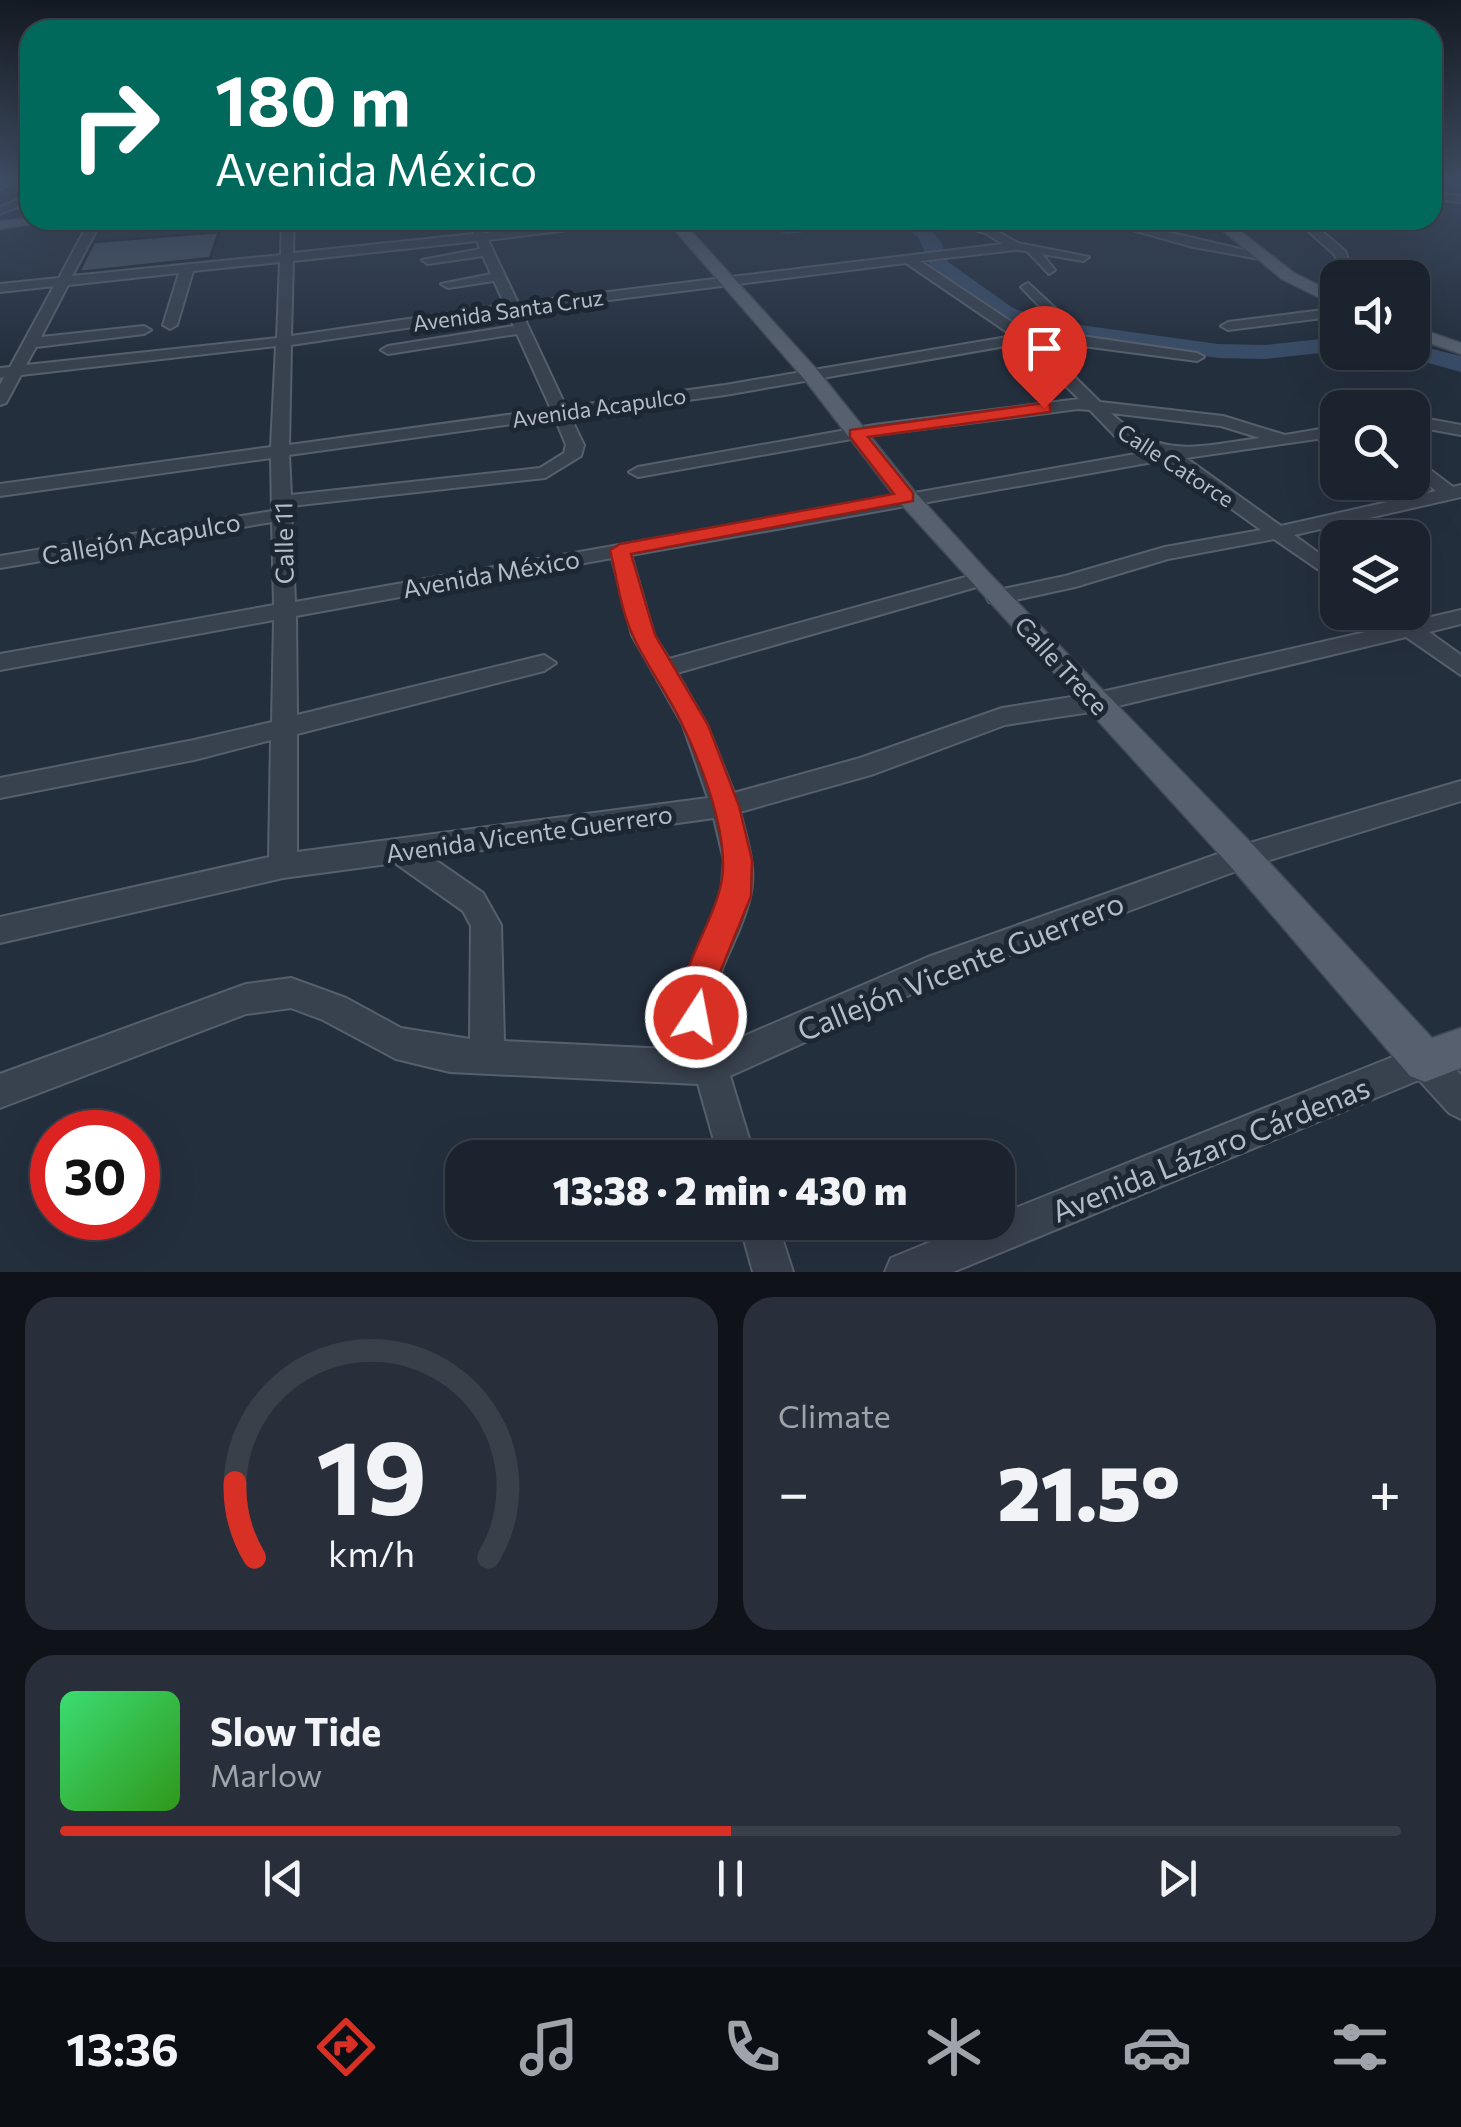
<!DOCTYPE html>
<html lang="en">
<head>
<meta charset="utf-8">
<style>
	:root { --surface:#1b232e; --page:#282f3a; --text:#f1f3f6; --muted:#a0a4aa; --line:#39404a; --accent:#d93025 }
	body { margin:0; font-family:Commissioner,sans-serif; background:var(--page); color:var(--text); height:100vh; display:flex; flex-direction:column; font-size:38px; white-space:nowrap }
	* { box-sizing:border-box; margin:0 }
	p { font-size:32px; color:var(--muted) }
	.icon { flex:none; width:55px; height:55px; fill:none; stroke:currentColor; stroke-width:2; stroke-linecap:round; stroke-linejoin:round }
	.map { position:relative; height:1272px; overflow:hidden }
	.panel { display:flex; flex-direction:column; gap:25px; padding:25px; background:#0f1319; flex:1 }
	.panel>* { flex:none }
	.hud { position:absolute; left:20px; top:20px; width:1422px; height:210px; border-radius:30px; box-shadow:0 10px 40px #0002,0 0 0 2px var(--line); background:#00695c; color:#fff; overflow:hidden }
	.buttons { position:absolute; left:1320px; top:260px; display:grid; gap:20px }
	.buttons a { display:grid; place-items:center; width:110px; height:110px; border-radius:20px; background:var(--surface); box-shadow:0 10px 40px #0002,0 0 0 2px var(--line); font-size:50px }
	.speed { position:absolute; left:30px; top:1110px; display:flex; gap:20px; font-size:50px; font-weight:700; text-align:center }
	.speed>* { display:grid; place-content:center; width:130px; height:130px; border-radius:50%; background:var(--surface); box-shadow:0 10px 40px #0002,0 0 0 2px var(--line); line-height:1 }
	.speed .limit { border:15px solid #d22; background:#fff; color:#111 }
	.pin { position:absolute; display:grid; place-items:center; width:85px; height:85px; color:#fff; margin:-102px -42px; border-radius:50% 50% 50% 0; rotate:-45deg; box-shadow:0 0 10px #0007 }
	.pin .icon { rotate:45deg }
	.me { position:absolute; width:110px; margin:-55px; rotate:11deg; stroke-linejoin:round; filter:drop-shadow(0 0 8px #0008) }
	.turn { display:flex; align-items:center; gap:35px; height:210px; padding:0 30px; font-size:45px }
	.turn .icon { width:130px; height:130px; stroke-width:2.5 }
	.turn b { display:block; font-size:70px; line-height:85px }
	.big { font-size:75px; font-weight:800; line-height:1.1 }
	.panel .tile { flex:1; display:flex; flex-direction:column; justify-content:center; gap:15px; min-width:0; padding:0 35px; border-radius:30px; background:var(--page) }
	.panel .dial { align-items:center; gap:0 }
	.dial svg { height:260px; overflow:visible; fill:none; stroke:var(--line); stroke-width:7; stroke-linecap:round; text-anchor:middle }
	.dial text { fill:var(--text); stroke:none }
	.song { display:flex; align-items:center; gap:30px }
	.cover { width:120px; height:120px; border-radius:15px; background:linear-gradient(135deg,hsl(140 70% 55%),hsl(110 70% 35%)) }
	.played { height:10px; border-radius:5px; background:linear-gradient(90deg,var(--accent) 50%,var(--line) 50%) }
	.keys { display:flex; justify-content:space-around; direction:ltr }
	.heat { display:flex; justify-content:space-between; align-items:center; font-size:55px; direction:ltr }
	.panel .tiles { flex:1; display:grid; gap:25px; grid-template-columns:1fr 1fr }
	.tile:last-child { grid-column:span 2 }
	.trip { position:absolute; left:445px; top:1140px; width:570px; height:100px; border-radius:30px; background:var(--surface); box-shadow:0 10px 40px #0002,0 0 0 2px var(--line); font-weight:800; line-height:100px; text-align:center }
	.tabs { display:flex; height:160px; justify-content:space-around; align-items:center; background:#0b0e12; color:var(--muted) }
	.tabs .icon { width:70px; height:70px }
	.tabs .active { color:var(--accent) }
	.tabs b { font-size:45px; color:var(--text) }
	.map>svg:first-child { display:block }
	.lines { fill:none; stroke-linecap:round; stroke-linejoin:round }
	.river { fill:#394c67; fill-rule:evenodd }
	.building { fill:#455162; stroke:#1f2835; stroke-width:2.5 }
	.minor-casing { stroke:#565f6c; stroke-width:4 }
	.major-casing { stroke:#414a57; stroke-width:3 }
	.minor { fill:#38414e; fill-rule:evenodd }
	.major { fill:#56606e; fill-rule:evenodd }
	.route { fill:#d93025; stroke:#8d1f18; stroke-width:2.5 }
	.labels { text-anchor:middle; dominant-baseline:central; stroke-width:10; stroke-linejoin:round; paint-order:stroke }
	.far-street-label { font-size:22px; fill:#b4bcc9; stroke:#1d2633 }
	.street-label { font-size:25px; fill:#b4bcc9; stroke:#1d2633 }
	.near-street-label { font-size:30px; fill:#b4bcc9; stroke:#1d2633 }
</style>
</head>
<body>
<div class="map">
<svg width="1461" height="1272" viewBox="0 0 1461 1272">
	<rect width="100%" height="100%" fill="#242f3e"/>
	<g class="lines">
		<g class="river">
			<polygon points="745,220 866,220 857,226 787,234"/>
			<polygon points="894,220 925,223 941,242 948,262 1013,308 1044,320 1218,344 1265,345 1338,337 1338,351 1265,359 1218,358 1032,331 997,318 931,269 919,238"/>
			<polygon points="1412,344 1461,356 1461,372 1403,356 1401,352 1412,352"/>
		</g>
	</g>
	<polygon class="building" points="219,232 210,258 79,272 94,242"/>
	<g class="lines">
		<g class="minor-casing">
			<g id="minor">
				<polygon points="7,179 21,179 0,189 0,182"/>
				<polygon points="1432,193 1461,196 1461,202 1432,199"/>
				<polygon points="30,195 30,202 0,214 0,207"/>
				<path d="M90 220H102L72 276 281 255 282 220H294L293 253 474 234 467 220H479L485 233 610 220H648L488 240 518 303 1003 244 985 233 944 220H963L993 229 1018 243 1089 257 1083 261 1042 254 1055 270 1049 274 1027 251 1015 250 920 261 1028 333 1038 331 1052 319 1021 287 1028 283 1067 319 1054 332 1197 353 1204 357 1197 361 1037 340 1100 402 1223 416 1285 435 1338 426V436L1186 458 1281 526 1436 491 1412 471V456L1453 487 1461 485V497L1294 535 1338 567V583L1274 539 1168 559 1075 587 997 604 989 602 986 597 989 592 1065 576 1165 547 1261 530 1164 460 631 555 654 635 669 659 980 573 990 579 987 584 677 673 707 725 734 793 860 758 1002 708 1097 693 1392 626 1377 612H1403L1414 621 1461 610V624L1429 632 1461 655V675L1406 637 1097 711 1005 725 874 774 740 812C747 840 757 869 750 897 736 957 700 977 721 1046L928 957 1243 845 1461 781V801L1247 867 938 982 730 1076 755 1158H719L698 1084 450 1072 396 1059 323 1020 291 1008 246 1014 0 1108V1074L246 984 291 978 346 998 401 1028 470 1039 471 926 463 911 395 863 283 878 0 943V917L269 857 271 740 194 760 0 798V778L194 740 272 722 274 620 0 670V654L274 605 272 522 0 568V556L272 511 271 458 0 496V484L271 447 276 346 21 375 6 403 0 405V385L4 377 0 378V368L10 367 54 286 0 292V284L59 278ZM477 241 480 249 422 260 428 264 483 256 491 274 441 284 448 288 494 281 505 305 291 336 293 261ZM280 262 277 338 26 365 36 347 144 334 151 330 144 326 41 337 68 285 179 273 163 325 170 329 177 325 193 271ZM906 263 1013 336 725 385 566 407 521 311ZM508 313 514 326 388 346 381 350 388 354 517 334 551 409 289 445 291 345ZM1023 343 1079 399 874 425 638 467 629 472 638 477 874 435 1078 409 1090 410 1115 436 1147 452 295 602 291 506 545 478 581 456 584 445 570 416 725 395ZM1111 413 1221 426 1260 438C1198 446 1161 461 1111 413ZM555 418 566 445 564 453 540 468 291 495 289 455ZM612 558 632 635 683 725 708 798 297 852V734L544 671 556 663 544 655 297 715 296 616ZM714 818 724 860 721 896 684 982 680 1017 689 1050 504 1041 501 925 483 893 431 857Z"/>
				<polygon points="1070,220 1086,220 1080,223"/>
				<polygon points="1097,220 1116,220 1266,255 1260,259 1193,247"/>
				<polygon points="1311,220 1323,220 1317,227 1345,251 1352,272 1349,278 1338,278 1338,281 1336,278 1340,272 1335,255 1306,229"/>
				<polygon points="1338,308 1338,316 1228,330 1221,326 1228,322"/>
				<polygon points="1412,416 1461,425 1461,435 1412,426"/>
				<polygon points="1425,1044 1437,1049 1461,1075 1461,1119 1449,1113 1419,1080 953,1272 885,1272 891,1258 979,1222 998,1222 998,1215"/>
				<polygon points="739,1222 777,1222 793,1272 753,1272"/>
			</g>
		</g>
		<g class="major-casing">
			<g id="major">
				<polygon points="30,218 57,220 0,229 0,221"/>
				<polygon points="666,220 681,220 819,372 915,492 989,573 1255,847 1432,1038 1461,1028 1461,1068 1425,1082 1410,1076 1231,867 899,502 805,380"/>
				<polygon points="1210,220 1226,220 1294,273 1338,295 1338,307 1282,279"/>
				<polygon points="1412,326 1461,343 1461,354 1412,337"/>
			</g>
		</g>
		<use href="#minor" class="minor"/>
		<use href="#major" class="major"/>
	</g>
	<linearGradient id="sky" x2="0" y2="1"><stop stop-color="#141a22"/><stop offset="0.5" stop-color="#3f4d63"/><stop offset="1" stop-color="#3f4d63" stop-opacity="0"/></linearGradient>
	<rect width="1461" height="357" fill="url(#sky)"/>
	<path class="route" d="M1044 403 1050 405V412L868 437 913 493V501L631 554 655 635 708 725 739 806 752 860 751 896 716 982 708 1028 696 1033 684 1028C663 980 726 916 723 862 722 818 701 763 682 724 668 694 648 668 634 638 621 612 617 578 610 550L620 544 894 494 850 437V430Z"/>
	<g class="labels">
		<g class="far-street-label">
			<text transform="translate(508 310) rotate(-8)">Avenida Santa Cruz</text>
			<text transform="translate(599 407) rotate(-8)">Avenida Acapulco</text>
			<text transform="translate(1176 465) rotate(33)">Calle Catorce</text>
		</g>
		<g class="street-label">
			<text transform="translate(141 538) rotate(-10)">Callejón Acapulco</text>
			<text transform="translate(283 543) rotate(-91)">Calle 11</text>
			<text transform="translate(491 573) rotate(-10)">Avenida México</text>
			<text transform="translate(1062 665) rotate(47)">Calle Trece</text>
			<text transform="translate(529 833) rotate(-8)">Avenida Vicente Guerrero</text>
		</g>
		<g class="near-street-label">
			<text transform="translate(960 965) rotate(-22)">Callejón Vicente Guerrero</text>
			<text transform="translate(1210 1148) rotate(-22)">Avenida Lázaro Cárdenas</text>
		</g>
	</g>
</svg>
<div class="buttons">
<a><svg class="icon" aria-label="sound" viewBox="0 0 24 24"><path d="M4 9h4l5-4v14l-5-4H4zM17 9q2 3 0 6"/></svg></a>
<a><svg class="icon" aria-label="search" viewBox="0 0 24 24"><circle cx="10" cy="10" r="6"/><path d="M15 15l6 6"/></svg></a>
<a><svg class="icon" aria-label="layers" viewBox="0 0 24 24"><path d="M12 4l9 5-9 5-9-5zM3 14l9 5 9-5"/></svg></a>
</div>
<div class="speed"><div class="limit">30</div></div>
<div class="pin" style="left:1044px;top:408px;background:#d93025"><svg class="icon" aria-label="arrive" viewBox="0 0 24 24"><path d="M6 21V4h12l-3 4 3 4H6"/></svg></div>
<svg class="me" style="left:696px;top:1017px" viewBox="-20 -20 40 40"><circle r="17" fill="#d93025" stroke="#fff" stroke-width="3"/><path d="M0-11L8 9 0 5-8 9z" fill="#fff"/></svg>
<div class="trip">13:38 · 2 min · 430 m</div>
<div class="hud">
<div class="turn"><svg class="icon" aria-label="right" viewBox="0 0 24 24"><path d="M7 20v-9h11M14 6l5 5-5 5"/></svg><div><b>180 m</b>Avenida México</div></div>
</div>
</div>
<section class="panel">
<div class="tiles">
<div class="tile dial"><svg viewBox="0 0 100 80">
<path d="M14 69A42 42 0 1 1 86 69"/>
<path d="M14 69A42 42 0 0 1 8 46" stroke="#d93025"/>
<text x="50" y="56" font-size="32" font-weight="700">19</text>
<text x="50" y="72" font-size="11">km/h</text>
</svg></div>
<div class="tile"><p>Climate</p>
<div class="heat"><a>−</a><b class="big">21.5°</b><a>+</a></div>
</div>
<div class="tile">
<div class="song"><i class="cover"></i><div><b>Slow Tide</b><p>Marlow</p></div></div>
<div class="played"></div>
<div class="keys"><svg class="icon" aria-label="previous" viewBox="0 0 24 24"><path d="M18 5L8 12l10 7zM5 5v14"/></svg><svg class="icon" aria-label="pause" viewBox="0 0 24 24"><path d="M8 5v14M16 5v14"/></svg><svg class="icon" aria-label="next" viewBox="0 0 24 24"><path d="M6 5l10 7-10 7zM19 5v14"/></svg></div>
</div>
</div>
</section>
<nav class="tabs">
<b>13:36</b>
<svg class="icon active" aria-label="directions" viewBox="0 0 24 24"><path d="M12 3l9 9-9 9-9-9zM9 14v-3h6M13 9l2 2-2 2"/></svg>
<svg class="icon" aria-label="music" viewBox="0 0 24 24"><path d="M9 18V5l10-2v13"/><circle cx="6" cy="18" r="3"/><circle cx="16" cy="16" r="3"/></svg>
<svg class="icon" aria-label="phone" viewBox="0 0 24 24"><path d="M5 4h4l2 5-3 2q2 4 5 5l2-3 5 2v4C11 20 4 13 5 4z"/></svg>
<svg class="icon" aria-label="climate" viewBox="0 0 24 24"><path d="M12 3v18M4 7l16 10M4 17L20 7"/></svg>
<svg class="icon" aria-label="car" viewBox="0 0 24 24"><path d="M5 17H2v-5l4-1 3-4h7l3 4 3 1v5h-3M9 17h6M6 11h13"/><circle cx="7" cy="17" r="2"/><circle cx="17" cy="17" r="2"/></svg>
<svg class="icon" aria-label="filters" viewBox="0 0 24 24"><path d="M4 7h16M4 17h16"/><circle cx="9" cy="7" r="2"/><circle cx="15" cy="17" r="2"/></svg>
</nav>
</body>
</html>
